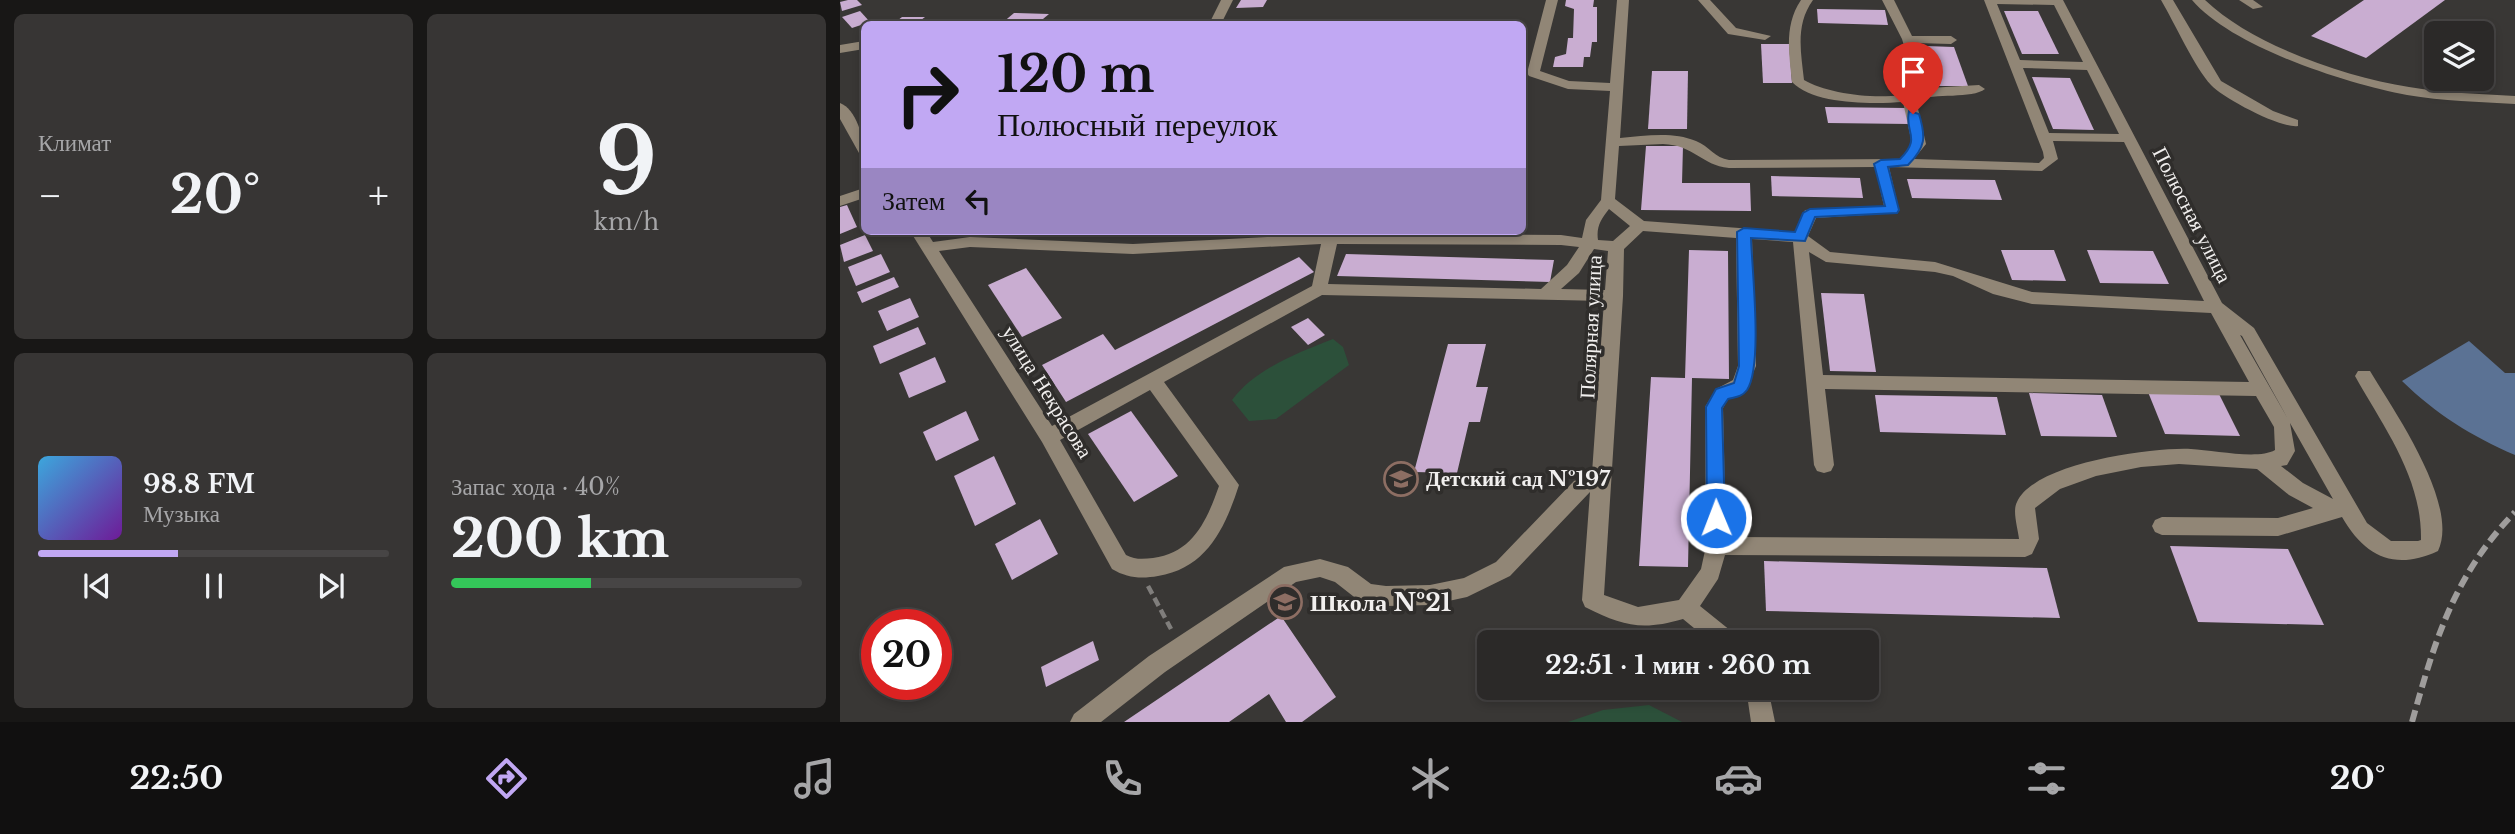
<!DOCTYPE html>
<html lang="ru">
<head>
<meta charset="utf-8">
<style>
	:root { --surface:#2b2928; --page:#373534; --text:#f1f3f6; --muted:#a6a6a8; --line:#474545; --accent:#c1a8f3 }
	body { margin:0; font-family:"Libre Baskerville",serif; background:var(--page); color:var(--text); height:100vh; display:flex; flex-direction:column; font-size:26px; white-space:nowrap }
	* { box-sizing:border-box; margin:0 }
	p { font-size:23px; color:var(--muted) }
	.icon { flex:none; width:38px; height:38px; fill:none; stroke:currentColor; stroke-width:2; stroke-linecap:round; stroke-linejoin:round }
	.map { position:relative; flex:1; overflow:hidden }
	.side { display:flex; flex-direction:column; gap:14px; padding:14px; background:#181716; width:840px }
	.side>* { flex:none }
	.hud { position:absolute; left:21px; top:21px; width:665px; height:214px; border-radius:10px; box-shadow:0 4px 10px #0003,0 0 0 2px var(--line); background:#c1a8f3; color:#111; overflow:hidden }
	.tools { position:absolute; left:1584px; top:21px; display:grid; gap:14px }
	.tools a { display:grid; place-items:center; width:70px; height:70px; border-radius:10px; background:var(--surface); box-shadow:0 4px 10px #0003,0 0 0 2px var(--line); font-size:35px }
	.speed { position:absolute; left:21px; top:609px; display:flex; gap:14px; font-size:35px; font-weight:700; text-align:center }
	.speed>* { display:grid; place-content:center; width:91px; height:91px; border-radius:50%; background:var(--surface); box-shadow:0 4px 10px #0003,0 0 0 2px var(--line); line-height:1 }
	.speed .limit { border:10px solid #d22; background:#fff; color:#111 }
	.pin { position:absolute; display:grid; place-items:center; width:60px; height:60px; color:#fff; margin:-72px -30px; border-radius:50% 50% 50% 0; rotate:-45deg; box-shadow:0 0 7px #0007 }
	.pin .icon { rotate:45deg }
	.me { position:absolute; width:77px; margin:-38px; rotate:359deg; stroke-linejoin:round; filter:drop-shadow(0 0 5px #0008) }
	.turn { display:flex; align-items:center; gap:24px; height:147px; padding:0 21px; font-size:32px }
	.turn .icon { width:91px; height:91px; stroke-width:2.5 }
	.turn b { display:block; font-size:49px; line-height:60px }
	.then { display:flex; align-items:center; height:66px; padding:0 21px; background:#0003; gap:14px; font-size:26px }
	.big { font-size:52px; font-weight:700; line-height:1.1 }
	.side .card { flex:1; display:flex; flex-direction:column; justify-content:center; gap:10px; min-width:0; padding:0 24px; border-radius:10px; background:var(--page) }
	.side .dial { align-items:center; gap:0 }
	.dial b { font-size:91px; line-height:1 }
	.song { display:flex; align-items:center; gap:21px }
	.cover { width:84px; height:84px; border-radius:10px; background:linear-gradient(135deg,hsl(200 70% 55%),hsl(280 70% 35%)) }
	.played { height:7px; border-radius:4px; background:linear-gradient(90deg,var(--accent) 40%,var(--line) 40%) }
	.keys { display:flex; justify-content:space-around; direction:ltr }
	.heat { display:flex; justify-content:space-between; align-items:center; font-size:38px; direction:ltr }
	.charge { height:10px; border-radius:5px; background:linear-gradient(90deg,#34c759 40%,var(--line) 0) }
	.side .tiles { flex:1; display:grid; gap:14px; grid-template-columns:repeat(2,1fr) }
	.trip { position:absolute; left:637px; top:630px; width:402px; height:70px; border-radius:10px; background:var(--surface); box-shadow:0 4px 10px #0003,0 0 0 2px var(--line); font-weight:700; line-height:70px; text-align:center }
	.tab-bar { display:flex; height:112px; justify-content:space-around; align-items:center; background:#111010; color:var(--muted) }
	.tab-bar .icon { width:49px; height:49px }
	.tab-bar .active { color:var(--accent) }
	.tab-bar b { font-size:32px; color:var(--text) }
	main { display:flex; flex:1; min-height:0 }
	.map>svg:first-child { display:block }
	.green { fill:#2c503a }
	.water { fill:#5b7294 }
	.building { fill:#c9add1 }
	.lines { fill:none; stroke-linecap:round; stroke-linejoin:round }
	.path { stroke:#807e7c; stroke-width:4.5; stroke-dasharray:9 4.5; stroke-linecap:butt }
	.minor { fill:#918676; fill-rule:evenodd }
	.rail { stroke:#9f9d9c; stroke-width:6; stroke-dasharray:12 6; stroke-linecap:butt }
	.route { fill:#1a73e8; stroke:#114b97; stroke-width:2 }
	.labels { text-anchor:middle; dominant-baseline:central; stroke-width:7; stroke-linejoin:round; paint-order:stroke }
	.street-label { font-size:21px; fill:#f1efee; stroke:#2f2d2b }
	.poi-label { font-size:21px; font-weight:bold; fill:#f1efee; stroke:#2f2d2b; text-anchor:start }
	.near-poi-label { font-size:24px; font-weight:bold; fill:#f1efee; stroke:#2f2d2b; text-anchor:start }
</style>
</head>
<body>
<main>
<section class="side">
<div class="tiles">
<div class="card"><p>Климат</p>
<div class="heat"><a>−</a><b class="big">20°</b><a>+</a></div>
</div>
<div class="card dial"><b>9</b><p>km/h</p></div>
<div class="card">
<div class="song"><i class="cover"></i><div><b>98.8 FM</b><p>Музыка</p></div></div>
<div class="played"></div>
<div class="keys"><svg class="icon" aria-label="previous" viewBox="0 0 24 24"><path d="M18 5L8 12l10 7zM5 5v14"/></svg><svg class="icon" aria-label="pause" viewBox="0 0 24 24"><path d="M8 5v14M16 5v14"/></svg><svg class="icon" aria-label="next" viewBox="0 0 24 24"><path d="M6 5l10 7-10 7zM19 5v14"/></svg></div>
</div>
<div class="card"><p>Запас хода · 40%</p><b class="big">200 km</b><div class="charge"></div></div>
</div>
</section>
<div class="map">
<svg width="1675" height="722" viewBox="0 0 1675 722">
	<rect width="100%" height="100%" fill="#393735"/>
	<g class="green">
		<path d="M493 339 503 347 509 365 436 419 409 421 392 400C415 369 457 353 493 339Z"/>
		<polygon points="809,705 842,722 728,722 763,710"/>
	</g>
	<path class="water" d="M1629 341 1665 373H1675V455C1631 436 1596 414 1562 381Z"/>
	<g class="building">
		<polygon points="8,0 17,0 22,5 2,11 0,2"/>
		<polygon points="401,0 427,0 423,7 396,8"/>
		<polygon points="726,0 754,0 753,7 757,7 757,42 752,42 750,57 744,57 743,67 713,67 715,57 726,54 728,38 733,38 734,9 725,6"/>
		<polygon points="1524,0 1605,0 1526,58 1471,36"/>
		<polygon points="977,9 1045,10 1048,25 978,23"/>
		<polygon points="20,11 30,22 12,28 2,17"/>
		<polygon points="1164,11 1198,11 1219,54 1182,54"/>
		<polygon points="174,13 209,14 197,24 161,24"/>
		<polygon points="62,17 85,17 76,24 53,24"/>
		<polygon points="396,20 427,20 424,24 393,24"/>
		<polygon points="921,44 949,44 952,83 923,83"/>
		<polygon points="1086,46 1114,47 1128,86 1098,86"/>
		<polygon points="812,71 848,71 847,129 808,129"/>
		<polygon points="1192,77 1230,78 1254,130 1213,129"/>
		<polygon points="985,107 1065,108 1069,124 988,123"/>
		<polygon points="806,146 843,146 842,183 910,183 911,211 801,210"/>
		<polygon points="931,176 1020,178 1023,198 932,196"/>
		<polygon points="1067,179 1155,180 1162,200 1072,198"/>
		<polygon points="7,205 17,227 0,234 0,207"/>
		<polygon points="25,235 33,251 4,262 0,245"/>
		<polygon points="849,250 888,251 889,379 852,378 848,567 799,566 811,377 845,378"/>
		<polygon points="1161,250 1214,250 1226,281 1172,280"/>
		<polygon points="1247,250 1313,251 1329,284 1260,283"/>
		<polygon points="41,254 50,272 16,286 8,267"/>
		<polygon points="506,254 714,260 710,282 497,276"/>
		<polygon points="459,257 474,272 226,402 202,365 263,334 275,350"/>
		<polygon points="186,268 222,318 182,337 148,285"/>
		<polygon points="54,277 59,287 22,303 17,292"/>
		<polygon points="981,293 1024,294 1036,372 990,371"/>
		<polygon points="70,298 79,317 47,331 38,311"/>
		<polygon points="468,318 485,335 468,345 451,327"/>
		<polygon points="78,327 86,344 40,364 33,346"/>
		<polygon points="608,344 646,344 636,387 648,387 640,422 629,422 617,473 574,472"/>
		<polygon points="95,357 106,382 69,398 59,373"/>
		<polygon points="1308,392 1379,394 1400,436 1325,434"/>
		<polygon points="1189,393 1262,395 1277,437 1201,436"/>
		<polygon points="1035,395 1157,397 1166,435 1040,432"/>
		<polygon points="126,411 139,440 96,461 83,432"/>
		<polygon points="291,411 338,476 294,502 248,434"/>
		<polygon points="154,456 176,504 135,526 114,476"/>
		<polygon points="200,519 218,554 172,580 155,544"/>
		<polygon points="1330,546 1448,549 1484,625 1358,622"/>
		<polygon points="924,561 1207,568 1220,618 926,611"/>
		<polygon points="441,616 496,697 462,722 446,722 429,694 389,722 284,722"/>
		<polygon points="253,641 259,660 206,687 201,667"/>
	</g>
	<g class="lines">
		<polyline class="path" points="308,586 331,629"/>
		<g class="minor">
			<polygon points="381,0 393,0 381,24 369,24"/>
			<path d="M706 0H718L700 71 729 81 770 83 777 0H789L780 138C805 136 832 131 856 141 869 146 875 158 889 160L1060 159 1072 144 1063 102C1033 104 974 105 952 82 949 53 944 25 961 0H973C955 25 961 52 964 80 989 95 1050 102 1077 91L1062 39 1042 0H1054L1072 36H1111L1117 40 1111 44 1075 43 1089 88 1139 85 1145 89C1132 99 1095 93 1076 100L1086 144 1074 159 1199 163 1204 158 1203 152 1144 0H1223L1382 303 1414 328 1527 523 1551 541H1578L1581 540C1582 477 1544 428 1515 376L1518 371H1530C1554 411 1620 505 1598 551 1555 571 1525 557 1502 517L1438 536 1322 535 1315 532 1312 526 1315 520 1322 517 1438 518 1473 508 1449 495 1417 469 1339 464 1301 467 1256 476 1220 489 1195 508 1199 539 1192 554 1185 557 885 555 878 579 860 606 896 635 899 642H871L843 619C802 631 783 626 745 607L742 600 750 492 670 576 627 597 590 605 546 606 518 600 495 582 480 577 456 582 325 672 261 722H230L234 714 309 656 444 567 480 559 508 567 531 584 546 586 590 585 624 578 656 562 734 481 752 473 764 301 482 295 324 382 399 485C385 528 367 568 318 576 301 579 287 578 272 569L202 442 70 231H86L93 242 130 237 293 244 484 234V231H500L499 234 721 235 742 238 746 220 761 200 770 91 728 89 689 76 687 73ZM1157 4 1214 5 1243 62 1180 60ZM1183 68 1247 70 1279 134 1209 133ZM1213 141 1284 142 1364 301 1192 292 1095 262 990 252 968 236 976 218 1057 213 1059 210 1049 167 1202 171 1218 159ZM823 144C854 145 861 165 889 168L1035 167 1044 206 965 210 955 232 804 221 775 199 779 146ZM769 209 790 226 773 241 758 240C756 227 761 219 769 209ZM803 231 896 238 898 366 893 380 876 389 865 407 866 546 861 569 839 600 798 607 764 595 783 296 784 249ZM912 239 953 242 974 465 977 471 984 473 991 471 994 465 985 389 1416 396 1434 427 1435 450C1418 460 1373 450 1351 449 1313 447 1194 463 1177 502 1172 511 1178 529 1179 539L886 537 883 408 888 399 906 390 916 366ZM481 244 472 286 212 426 99 251 130 247 293 254ZM497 244 721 245 739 247 727 265 701 289 488 284ZM754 249 768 251 765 290 721 289 739 273ZM969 252 986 262 1095 272 1113 276 1153 294 1192 304 1371 313 1409 382 983 375ZM1400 335 1402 336 1448 419ZM310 390 379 486C367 520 353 553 313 558 304 559 295 560 286 555L220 440ZM1450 423 1493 499 1463 483 1441 466 1447 465 1455 451Z"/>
			<polygon points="858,0 870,0 896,28 931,36 925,40 888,34"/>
			<path d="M1321 0H1333L1381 81 1433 111 1458 120V126C1441 129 1383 98 1371 85 1355 68 1334 22 1321 0Z"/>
			<path d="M1352 0H1365C1412 45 1505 77 1569 87 1604 93 1639 94 1675 96V104C1639 102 1603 101 1567 95 1507 84 1392 47 1352 0Z"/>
			<polygon points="1399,0 1413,0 1423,7 1413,9"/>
			<polygon points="24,41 24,49 0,53 0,45"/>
			<path d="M0 103C16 109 24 138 24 154L19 153 0 119Z"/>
			<polygon points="24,188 24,198 0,206 0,196"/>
			<polygon points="906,688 928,688 935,722 911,722"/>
		</g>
		<path class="rail" d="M1572 722C1595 640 1614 575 1675 512"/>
	</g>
	<path class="route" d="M1069 111 1079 114C1086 137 1086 147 1068 165L1048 167 1059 210 1057 213 975 217 965 241 911 238C912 270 923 366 907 390 902 397 895 397 888 399L882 408 885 518 882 524H869L867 518 866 407 876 389 894 383 899 366 897 232 904 228 955 232 963 213 970 209 1045 206 1034 164 1041 160 1060 159C1082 137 1064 133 1069 111Z"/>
	<defs>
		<g id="school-ring" transform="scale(1.75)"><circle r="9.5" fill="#2f2d2b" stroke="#8d6e63" stroke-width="1.5"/><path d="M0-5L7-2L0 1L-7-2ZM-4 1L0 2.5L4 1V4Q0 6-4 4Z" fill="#8d6e63"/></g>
	</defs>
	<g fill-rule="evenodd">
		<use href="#school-ring" x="561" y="479"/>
		<use href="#school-ring" x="445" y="602"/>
	</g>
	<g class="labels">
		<g class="street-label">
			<text transform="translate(1352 215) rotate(63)">Полюсная улица</text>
			<text transform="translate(751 327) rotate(-87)">Полярная улица</text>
			<text transform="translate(207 392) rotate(58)">улица Некрасова</text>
		</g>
		<g class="poi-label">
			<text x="586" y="479">Детский сад №197</text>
		</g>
		<g class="near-poi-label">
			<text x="470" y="602">Школа №21</text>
		</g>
	</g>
</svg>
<div class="tools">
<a><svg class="icon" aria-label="layers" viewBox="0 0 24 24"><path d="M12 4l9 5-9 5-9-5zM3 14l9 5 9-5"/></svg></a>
</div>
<div class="speed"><div class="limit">20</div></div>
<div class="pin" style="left:1073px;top:114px;background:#d93025"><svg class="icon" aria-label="arrive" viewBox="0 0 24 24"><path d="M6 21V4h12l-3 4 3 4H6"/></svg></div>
<svg class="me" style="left:876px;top:518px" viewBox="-20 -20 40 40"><circle r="17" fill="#1a73e8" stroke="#fff" stroke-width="3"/><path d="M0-11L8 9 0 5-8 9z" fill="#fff"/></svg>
<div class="trip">22:51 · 1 мин · 260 m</div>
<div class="hud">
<div class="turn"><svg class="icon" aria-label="right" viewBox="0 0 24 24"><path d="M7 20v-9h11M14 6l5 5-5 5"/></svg><div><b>120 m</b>Полюсный переулок</div></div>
<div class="then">Затем<svg class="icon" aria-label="left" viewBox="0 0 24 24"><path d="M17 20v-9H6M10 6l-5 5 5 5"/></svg></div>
</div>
</div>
</main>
<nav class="tab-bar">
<b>22:50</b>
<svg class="icon active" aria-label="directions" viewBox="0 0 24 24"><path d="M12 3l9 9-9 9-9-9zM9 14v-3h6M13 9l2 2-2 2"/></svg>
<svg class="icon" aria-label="music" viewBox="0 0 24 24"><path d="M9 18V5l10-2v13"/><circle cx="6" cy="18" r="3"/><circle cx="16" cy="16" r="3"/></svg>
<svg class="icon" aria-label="phone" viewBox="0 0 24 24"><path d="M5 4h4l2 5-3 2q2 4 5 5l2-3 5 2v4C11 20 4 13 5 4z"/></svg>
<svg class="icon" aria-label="climate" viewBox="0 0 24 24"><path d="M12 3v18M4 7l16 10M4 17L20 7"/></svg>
<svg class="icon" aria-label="car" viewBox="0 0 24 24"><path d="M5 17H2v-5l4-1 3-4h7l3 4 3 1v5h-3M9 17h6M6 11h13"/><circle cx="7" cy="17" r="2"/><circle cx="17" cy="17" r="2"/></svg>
<svg class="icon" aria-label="filters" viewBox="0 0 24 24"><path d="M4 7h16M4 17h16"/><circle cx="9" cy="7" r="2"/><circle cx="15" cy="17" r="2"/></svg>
<b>20°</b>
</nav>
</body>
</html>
